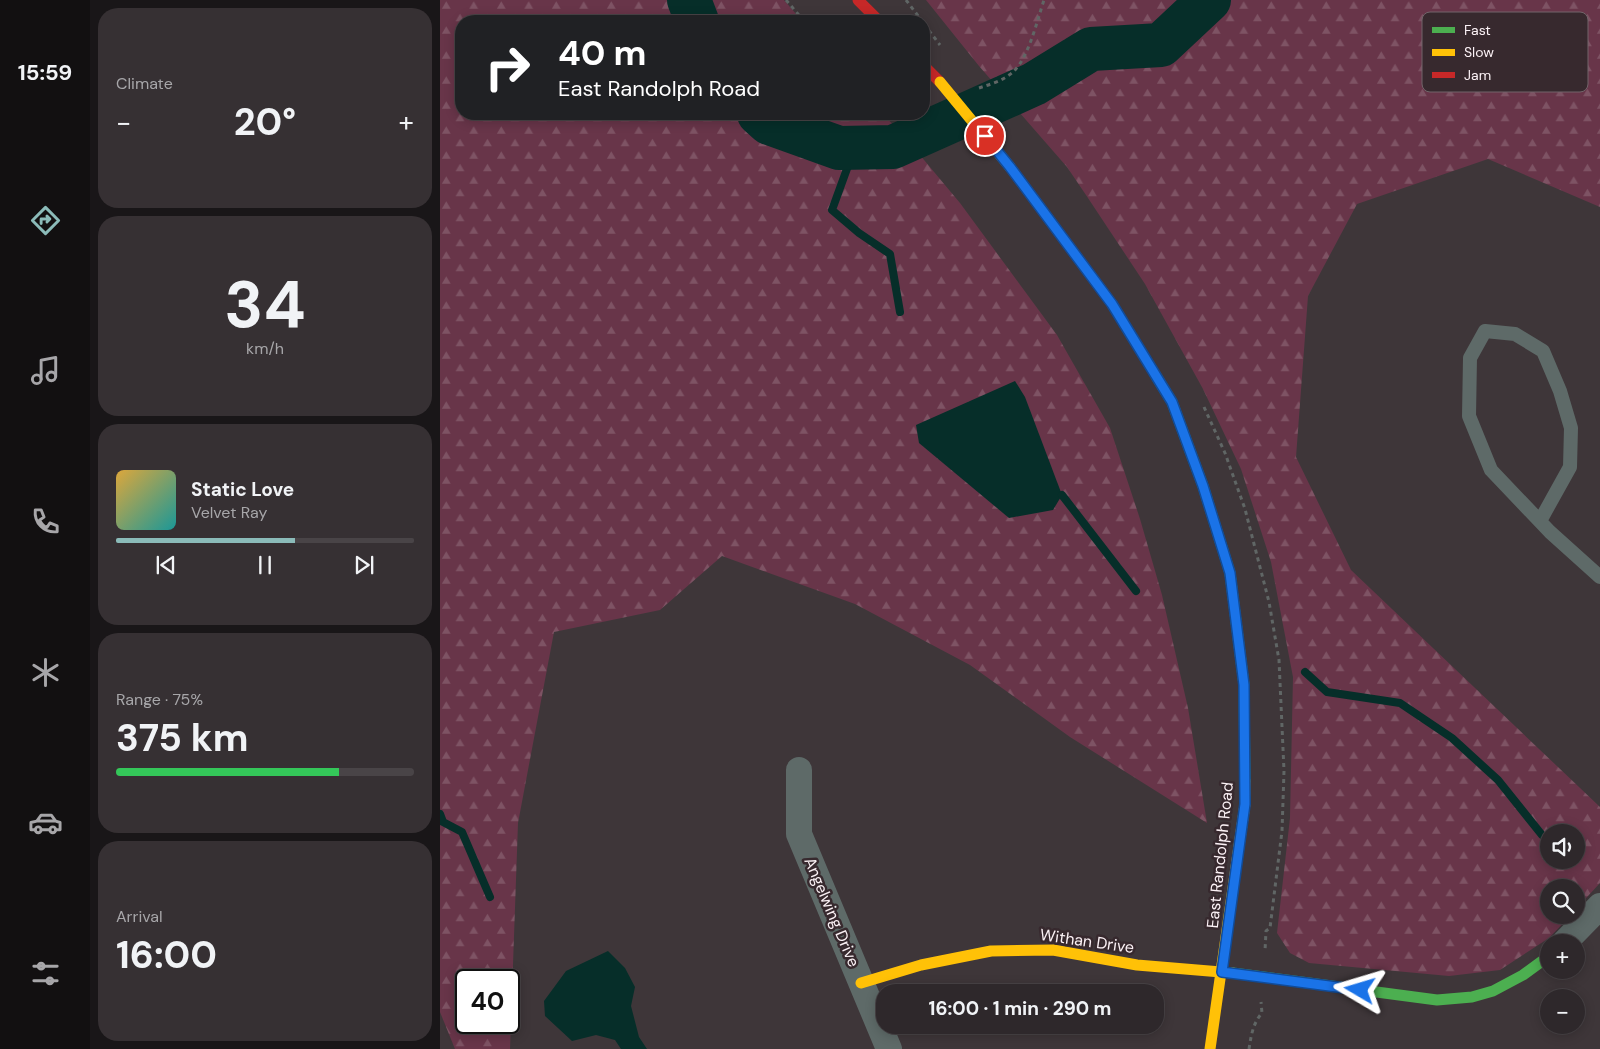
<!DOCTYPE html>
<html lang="en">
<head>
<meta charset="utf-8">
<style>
	:root { --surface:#2e282b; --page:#363033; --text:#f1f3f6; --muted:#a7a6a9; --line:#494447; --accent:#8bbbb9 }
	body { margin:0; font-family:"DM Sans",sans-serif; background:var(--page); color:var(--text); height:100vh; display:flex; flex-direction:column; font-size:19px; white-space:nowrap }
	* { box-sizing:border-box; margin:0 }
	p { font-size:16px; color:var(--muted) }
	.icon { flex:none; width:28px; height:28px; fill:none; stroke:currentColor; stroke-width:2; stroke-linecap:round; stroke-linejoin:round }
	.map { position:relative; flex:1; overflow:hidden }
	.sheet { display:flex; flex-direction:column; gap:8px; padding:8px; background:#191618; width:350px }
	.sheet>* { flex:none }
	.guide { position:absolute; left:15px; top:15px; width:475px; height:105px; border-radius:20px; box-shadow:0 2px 12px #0003,0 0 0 1px var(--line); background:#202124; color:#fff; overflow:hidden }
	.fabs { position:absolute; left:1100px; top:824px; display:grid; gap:10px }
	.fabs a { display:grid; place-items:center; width:45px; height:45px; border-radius:50%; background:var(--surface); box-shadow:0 2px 12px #0003,0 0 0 1px var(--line); font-size:25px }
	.speed { position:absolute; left:15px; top:969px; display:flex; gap:10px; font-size:25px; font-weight:700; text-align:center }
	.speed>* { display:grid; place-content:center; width:65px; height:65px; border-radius:50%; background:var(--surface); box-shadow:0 2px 12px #0003,0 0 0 1px var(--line); line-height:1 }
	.speed .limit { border:2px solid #111; border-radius:8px; background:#fff; color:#111 }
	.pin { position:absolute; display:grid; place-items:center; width:42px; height:42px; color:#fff; margin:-21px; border:2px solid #fff; border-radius:50%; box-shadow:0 1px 5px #0007 }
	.me { position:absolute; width:55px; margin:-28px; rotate:277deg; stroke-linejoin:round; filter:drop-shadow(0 0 4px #0008) }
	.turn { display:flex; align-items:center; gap:18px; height:105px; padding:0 20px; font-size:22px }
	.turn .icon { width:65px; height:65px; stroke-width:2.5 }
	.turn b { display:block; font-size:35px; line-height:42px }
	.big { font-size:38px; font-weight:700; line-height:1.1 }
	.sheet .tile { flex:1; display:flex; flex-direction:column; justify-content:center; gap:8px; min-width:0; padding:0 18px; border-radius:20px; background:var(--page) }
	.sheet .dial { align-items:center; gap:0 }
	.dial b { font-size:65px; line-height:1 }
	.song { display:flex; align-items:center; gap:15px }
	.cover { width:60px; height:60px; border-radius:8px; background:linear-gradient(135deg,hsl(40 70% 55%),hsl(180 70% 35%)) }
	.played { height:5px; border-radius:2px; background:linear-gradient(90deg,var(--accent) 60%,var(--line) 60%) }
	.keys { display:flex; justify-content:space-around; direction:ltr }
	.heat { display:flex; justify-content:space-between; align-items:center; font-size:28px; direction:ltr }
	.charge { height:8px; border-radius:4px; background:linear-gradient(90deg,#34c759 75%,var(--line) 0) }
	.trip { position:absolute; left:436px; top:984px; width:288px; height:50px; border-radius:20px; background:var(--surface); box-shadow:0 2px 12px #0003,0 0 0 1px var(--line); font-weight:700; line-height:50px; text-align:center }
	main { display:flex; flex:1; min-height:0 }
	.tabs { display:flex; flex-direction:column; width:90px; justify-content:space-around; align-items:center; background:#121011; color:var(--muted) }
	.tabs .icon { width:35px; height:35px }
	.tabs .on { color:var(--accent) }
	.tabs b { font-size:22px; color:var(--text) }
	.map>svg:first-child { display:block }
	.forest { fill:url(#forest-firs); fill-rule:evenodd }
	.water { fill:#062e29 }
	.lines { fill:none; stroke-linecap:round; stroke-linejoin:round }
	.stream { stroke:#062e29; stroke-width:8 }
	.river { stroke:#062e29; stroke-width:44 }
	.path { stroke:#606665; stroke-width:3; stroke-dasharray:4 4; stroke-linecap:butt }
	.lane { stroke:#5e6a68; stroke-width:14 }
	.street { stroke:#5e6a68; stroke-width:26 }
	.fast { stroke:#4caf50; stroke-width:11 }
	.slow { stroke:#ffc107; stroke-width:11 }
	.jam { stroke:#c62828; stroke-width:11 }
	.slow-bridge { stroke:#ffc107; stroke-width:11 }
	.route-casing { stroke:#114b97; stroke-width:12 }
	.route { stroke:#1a73e8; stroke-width:9 }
	.labels { text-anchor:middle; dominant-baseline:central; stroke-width:5; stroke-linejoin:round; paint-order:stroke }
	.street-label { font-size:16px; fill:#fbf1f5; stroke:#37292e }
	.key { fill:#37292e; stroke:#72656a; stroke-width:1 }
	.key-label { font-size:14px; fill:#fbf1f5 }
</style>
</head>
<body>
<main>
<nav class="tabs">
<b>15:59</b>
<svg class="icon on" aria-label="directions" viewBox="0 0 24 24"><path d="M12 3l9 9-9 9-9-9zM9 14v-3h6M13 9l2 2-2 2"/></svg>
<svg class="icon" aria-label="music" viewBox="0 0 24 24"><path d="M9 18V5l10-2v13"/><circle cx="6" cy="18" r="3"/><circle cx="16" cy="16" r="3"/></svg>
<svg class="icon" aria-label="phone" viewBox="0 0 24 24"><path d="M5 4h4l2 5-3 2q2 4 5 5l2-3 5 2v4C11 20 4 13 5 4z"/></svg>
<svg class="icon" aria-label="climate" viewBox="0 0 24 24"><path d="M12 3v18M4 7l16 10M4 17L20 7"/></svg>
<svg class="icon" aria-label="car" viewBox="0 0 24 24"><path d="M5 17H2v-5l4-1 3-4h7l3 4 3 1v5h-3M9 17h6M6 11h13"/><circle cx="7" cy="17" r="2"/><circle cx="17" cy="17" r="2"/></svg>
<svg class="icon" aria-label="filters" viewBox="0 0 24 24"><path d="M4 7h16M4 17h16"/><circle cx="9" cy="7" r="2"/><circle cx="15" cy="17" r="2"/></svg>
</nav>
<section class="sheet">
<div class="tile"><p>Climate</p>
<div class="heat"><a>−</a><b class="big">20°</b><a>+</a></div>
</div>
<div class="tile dial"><b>34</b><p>km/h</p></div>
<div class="tile">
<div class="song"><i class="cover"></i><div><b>Static Love</b><p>Velvet Ray</p></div></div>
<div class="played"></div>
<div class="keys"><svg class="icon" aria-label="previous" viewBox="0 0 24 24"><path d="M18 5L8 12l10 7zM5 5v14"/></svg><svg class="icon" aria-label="pause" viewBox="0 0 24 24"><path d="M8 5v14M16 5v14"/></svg><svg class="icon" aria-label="next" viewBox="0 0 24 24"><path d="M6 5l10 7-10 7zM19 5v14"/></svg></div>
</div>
<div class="tile"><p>Range · 75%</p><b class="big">375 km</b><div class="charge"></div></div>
<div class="tile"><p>Arrival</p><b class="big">16:00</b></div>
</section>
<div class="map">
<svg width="1160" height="1049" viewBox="0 0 1160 1049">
	<defs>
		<pattern id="forest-firs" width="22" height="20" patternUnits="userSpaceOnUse" patternTransform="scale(1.25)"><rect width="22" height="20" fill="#683549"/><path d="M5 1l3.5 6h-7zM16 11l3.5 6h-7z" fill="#7e5364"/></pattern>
	</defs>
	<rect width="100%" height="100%" fill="#3e3639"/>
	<g class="forest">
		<path d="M0 0H344L362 21H21V114H443L469 142 520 203 617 335 670 428 700 519 722 595 748 708 767 823 630 737 530 665 415 604 282 556 220 610 114 632 78 823 70 1049H15L0 1012ZM26 980H69V1022H26Z"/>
		<path d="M486 0H1160V207L1048 159 917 204 868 296 856 457 911 570 1160 807V883L1136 909V888H1109V915H1131L1109 938 1060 970 1009 976 869 963 850 953 837 933 850 818 853 677 831 562 801 469 763 389 705 284 646 195 627 167 539 66ZM1109 832H1136V860H1109Z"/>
	</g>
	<g class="water">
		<polygon points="575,381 585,397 622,495 613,510 569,518 479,443 476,425"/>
		<polygon points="168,951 185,968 195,987 191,1006 199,1037 207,1049 181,1049 175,1040 156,1035 132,1041 105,1016 104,1001 126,971"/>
	</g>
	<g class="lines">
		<g class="stream">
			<polyline points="421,147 408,166 392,210 419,233 450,254 460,312"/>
			<polyline points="622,495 696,591"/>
			<polyline points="865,672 887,692 960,703 1012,738 1058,780 1102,835"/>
			<polyline points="0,814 3,822 22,832 50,897"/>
		</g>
		<g class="river">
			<polyline points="249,0 257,21"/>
			<polyline points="319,114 329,123 399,148 453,147 594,84 651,49 721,45 769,0"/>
		</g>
		<g class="path">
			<polyline points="346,0 364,21"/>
			<polyline points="466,0 482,21"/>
			<polyline points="484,24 500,45"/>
			<path d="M539 88C551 84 565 80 574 71 589 56 597 21 604 0"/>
			<polyline points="764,407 785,453 805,509 829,602 839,660 844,771 842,831 830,928 826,931 825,951"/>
			<path d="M809 1049C811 1036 813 1023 822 1013L821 1002"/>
		</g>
		<polyline class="lane" points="1100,521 1130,467 1131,428 1120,391 1103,351 1075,334 1045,331 1030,358 1029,416 1051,470 1110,532 1160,577"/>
		<g class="street">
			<polyline points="359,770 359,834 449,1049"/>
			<polyline points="1125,942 1160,906"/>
		</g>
		<g class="fast">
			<polyline points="716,376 732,402 763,486 790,573 804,685 805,781"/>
			<polyline points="793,973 997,1000 1032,997 1053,991 1083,975 1109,956"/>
		</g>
		<g class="slow">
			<polyline points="421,983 481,965 551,951 613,950 697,965 793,973"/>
			<polyline points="770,1049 805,804 805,781"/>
		</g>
		<g class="jam">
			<polyline points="418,0 439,21"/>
			<polyline points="484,66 500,82"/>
			<polyline points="570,167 672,304 716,376"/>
		</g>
		<polyline class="slow-bridge" points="500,82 570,167"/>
	</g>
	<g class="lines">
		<g class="route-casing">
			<polyline id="route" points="545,136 570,167 672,304 732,402 763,486 790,573 804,685 805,804 782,972 920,990"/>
		</g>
		<use href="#route" class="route"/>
	</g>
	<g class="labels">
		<g class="street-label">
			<text transform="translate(780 855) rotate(-84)">East Randolph Road</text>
			<text transform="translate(392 912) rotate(67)">Angelwing Drive</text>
			<text transform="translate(647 941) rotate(8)">Withan Drive</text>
		</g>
	</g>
	<rect x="982" y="12" width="166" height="80" rx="8" class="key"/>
	<rect x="992" y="27" width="23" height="6" fill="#4caf50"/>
	<rect x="992" y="49" width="23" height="7" fill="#ffc107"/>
	<rect x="992" y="72" width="23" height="6" fill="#c62828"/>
	<g class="key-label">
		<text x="1024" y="35">Fast</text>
		<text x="1024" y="57">Slow</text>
		<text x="1024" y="80">Jam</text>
	</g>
</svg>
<div class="fabs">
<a><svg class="icon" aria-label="sound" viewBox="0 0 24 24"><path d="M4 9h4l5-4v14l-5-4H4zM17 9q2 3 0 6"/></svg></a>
<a><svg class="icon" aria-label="search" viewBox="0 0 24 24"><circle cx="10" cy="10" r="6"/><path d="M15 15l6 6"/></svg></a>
<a>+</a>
<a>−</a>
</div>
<div class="speed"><div class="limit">40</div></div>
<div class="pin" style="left:545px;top:136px;background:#d93025"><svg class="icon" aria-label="arrive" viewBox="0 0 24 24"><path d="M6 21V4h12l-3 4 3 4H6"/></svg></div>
<svg class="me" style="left:920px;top:990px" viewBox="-20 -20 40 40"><path d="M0-17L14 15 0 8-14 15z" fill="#1a73e8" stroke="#fff" stroke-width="4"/></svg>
<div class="trip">16:00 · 1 min · 290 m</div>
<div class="guide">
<div class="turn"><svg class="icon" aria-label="right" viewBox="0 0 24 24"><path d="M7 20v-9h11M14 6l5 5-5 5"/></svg><div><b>40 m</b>East Randolph Road</div></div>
</div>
</div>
</main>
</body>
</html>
